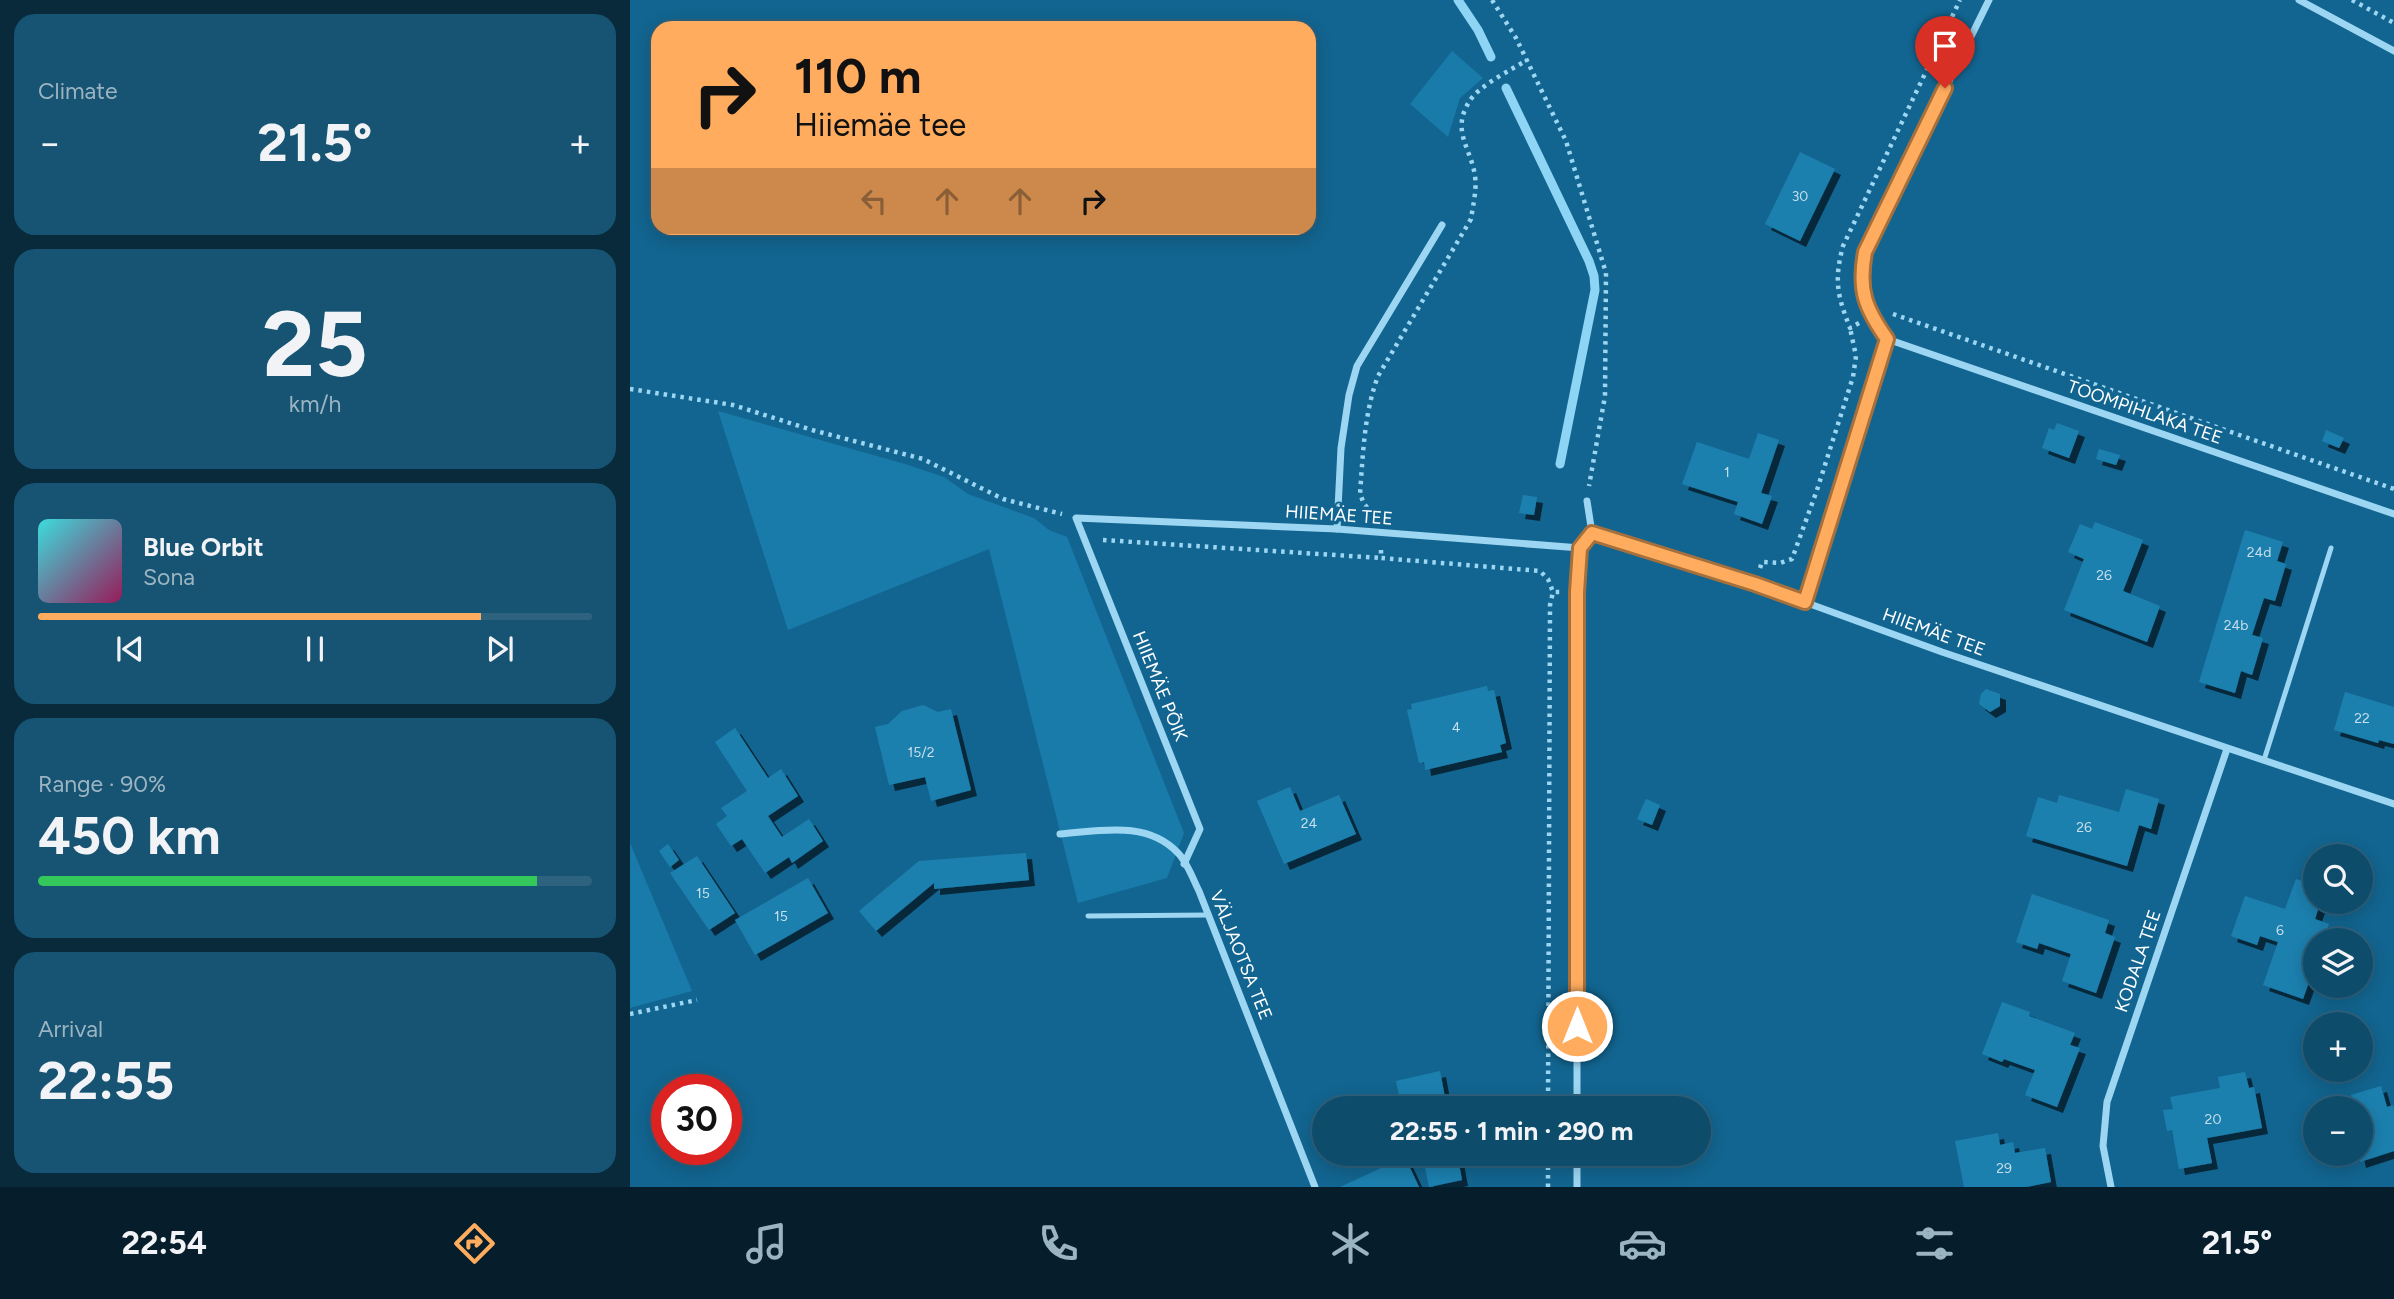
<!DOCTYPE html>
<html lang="en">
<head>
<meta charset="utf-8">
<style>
	:root { --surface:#0e4c6c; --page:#175372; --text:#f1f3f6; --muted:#9bb4c2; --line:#2e637f; --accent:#ffac5e }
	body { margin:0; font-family:Figtree,sans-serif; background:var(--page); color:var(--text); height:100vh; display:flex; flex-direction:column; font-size:26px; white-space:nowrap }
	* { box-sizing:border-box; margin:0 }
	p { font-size:23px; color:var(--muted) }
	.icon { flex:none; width:38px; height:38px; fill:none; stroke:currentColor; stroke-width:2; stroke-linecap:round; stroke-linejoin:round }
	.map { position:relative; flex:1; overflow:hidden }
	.panel { display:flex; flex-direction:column; gap:14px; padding:14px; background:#082a3b; width:630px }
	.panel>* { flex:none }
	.guide { position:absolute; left:21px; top:21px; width:665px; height:214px; border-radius:21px; box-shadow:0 4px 18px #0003,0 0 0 2px var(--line); background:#ffac5e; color:#111; overflow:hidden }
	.fabs { position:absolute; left:1673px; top:844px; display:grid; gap:14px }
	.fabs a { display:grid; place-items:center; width:70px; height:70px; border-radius:50%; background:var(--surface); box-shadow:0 4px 18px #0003,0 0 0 2px var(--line); font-size:35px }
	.speed { position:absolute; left:21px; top:1074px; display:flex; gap:14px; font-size:35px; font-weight:700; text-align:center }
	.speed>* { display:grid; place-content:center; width:91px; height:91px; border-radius:50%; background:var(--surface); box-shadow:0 4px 18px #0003,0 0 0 2px var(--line); line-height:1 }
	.speed .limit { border:10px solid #d22; background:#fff; color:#111 }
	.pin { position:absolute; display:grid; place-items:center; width:60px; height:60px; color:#fff; margin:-72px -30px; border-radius:50% 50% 50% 0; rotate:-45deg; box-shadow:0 0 7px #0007 }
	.pin .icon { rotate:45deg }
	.me { position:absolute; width:77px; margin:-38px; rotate:0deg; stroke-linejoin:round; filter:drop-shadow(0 0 5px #0008) }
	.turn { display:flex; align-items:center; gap:24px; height:147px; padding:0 28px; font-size:32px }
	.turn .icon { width:91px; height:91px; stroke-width:2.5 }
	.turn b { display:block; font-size:49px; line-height:60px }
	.lanes { display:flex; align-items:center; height:66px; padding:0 28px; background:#0003; justify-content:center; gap:35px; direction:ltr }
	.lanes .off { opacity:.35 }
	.big { font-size:52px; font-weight:700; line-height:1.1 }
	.panel .tile { flex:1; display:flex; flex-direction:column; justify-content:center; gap:10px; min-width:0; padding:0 24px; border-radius:21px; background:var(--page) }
	.panel .dial { align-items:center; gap:0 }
	.dial b { font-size:91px; line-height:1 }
	.song { display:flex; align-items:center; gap:21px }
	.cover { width:84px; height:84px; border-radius:10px; background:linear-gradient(135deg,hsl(180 70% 55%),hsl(330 70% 35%)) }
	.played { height:7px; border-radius:4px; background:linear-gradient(90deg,var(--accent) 80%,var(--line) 80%) }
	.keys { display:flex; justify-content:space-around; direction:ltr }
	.heat { display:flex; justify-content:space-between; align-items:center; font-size:38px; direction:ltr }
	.charge { height:10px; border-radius:5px; background:linear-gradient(90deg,#34c759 90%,var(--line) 0) }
	.trip { position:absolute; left:682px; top:1096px; width:399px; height:70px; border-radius:35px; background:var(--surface); box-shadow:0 4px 18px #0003,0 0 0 2px var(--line); font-weight:700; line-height:70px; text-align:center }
	.dock { display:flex; height:112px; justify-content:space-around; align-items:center; background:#061e2b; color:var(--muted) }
	.dock .icon { width:49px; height:49px }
	.dock .current { color:var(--accent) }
	.dock b { font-size:32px; color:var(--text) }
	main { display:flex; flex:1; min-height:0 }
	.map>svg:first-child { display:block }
	.green { fill:#197baa }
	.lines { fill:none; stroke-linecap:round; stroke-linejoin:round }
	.stream { stroke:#8ed5f5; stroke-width:9 }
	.building { fill:#1f80af; filter:url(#shadow) }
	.path { stroke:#9dd6f2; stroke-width:4.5; stroke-dasharray:3.5 5; stroke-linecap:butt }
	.service { stroke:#9dd6f2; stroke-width:5 }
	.minor { stroke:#9dd6f2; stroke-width:7 }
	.route-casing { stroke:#a6703d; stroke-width:18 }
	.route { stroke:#ffac5e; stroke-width:12 }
	.labels { text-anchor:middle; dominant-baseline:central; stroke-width:7; stroke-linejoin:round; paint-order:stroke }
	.number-label { font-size:14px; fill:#c7dfeb }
	.street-label { font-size:18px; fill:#fff; stroke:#126590 }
</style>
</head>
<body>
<main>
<section class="panel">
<div class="tile"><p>Climate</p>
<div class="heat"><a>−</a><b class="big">21.5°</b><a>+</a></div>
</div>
<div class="tile dial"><b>25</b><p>km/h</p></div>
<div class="tile">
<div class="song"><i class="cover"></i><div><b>Blue Orbit</b><p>Sona</p></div></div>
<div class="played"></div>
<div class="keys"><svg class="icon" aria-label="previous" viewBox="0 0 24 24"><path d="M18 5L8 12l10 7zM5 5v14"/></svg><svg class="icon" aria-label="pause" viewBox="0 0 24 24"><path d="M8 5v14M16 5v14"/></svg><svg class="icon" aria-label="next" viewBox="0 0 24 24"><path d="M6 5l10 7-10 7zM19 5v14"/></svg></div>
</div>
<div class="tile"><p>Range · 90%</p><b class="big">450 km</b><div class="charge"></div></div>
<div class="tile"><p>Arrival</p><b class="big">22:55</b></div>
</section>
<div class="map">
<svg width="1764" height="1187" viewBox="0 0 1764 1187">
	<defs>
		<filter id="shadow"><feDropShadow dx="6" dy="6" stdDeviation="0" flood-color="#0009"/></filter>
	</defs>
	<rect width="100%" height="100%" fill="#126590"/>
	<g class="green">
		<polygon points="822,51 853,78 830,98 818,137 780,104"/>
		<polygon points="88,411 275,464 314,477 338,494 404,518 419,530 437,537 554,833 537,878 448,903 359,549 158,630"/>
		<polygon points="0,843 62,991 0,1008"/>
	</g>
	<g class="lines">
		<g class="stream">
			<polyline points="828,0 848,30 861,57"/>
			<polyline points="876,88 959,261 964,276 965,290 930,464"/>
		</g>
	</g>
	<g class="building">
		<polygon points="1170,152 1205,169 1170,241 1135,224"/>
		<polygon points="1427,423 1449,431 1439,458 1412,448 1419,428 1424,430"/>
		<polygon points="1696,430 1714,438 1709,448 1692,441"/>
		<polygon points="1128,433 1149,440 1131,493 1142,496 1132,524 1104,514 1108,502 1052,484 1067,442 1119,459"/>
		<polygon points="1469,449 1490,455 1486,465 1466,459"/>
		<polygon points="893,495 907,497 904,515 889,513"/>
		<polygon points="1465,522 1513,540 1493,591 1530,606 1517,642 1434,610 1454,559 1438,552 1450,524 1462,529"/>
		<polygon points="1615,530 1653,542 1647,561 1656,564 1645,601 1634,598 1622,635 1633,638 1622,675 1611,671 1605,693 1569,682"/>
		<polygon points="857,686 858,691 864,690 876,743 870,745 872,752 795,770 794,762 789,763 777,710 782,709 781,704"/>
		<polygon points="1356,689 1370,694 1370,706 1360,712 1349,704 1351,694"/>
		<polygon points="1715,692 1764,707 1764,744 1749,740 1748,743 1704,730"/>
		<polygon points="293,705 308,712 321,709 341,790 301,801 295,777 259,785 245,727 258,724 272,711"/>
		<polygon points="105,728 138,778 151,769 168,796 138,816 152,837 179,819 193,841 162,863 159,857 135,873 112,839 101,846 86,824 97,816 91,808 117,791 85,742"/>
		<polygon points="660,787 670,811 709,795 726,834 654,864 627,801"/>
		<polygon points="1496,789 1529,799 1521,829 1509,825 1497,866 1396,836 1408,797 1427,803 1429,795 1489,812"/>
		<polygon points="1016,799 1030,805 1022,825 1007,819"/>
		<polygon points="38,844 49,860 40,867 29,851"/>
		<polygon points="396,853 399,880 304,889 304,883 246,931 229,911 289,861"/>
		<polygon points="67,856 105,913 79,930 40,873"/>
		<polygon points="1676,871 1685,875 1685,901 1691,901 1685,919 1699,924 1694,940 1685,940 1685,965 1673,999 1633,985 1648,942 1630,936 1627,945 1601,936 1615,896 1655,909 1666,879 1672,881"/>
		<polygon points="178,878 198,913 125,955 105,920"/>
		<polygon points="1402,894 1479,920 1475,933 1485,937 1466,993 1432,981 1441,954 1409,943 1407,949 1386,942"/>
		<polygon points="1372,1002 1400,1012 1399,1016 1445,1033 1440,1045 1450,1048 1427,1107 1395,1095 1405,1070 1374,1059 1372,1062 1352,1054"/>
		<polygon points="810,1071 817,1108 782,1108 780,1098 770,1100 766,1081"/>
		<polygon points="1615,1072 1619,1088 1624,1087 1632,1128 1577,1138 1582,1163 1549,1169 1542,1130 1537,1131 1533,1110 1543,1109 1540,1097 1590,1088 1588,1077"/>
		<polygon points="1751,1086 1757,1107 1763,1105 1764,1110 1764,1151 1730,1162 1728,1153 1731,1153 1731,1108 1725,1108 1721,1095"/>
		<polygon points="1368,1133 1370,1145 1383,1142 1385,1153 1415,1148 1421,1182 1396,1187 1334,1187 1325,1141"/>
		<polygon points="792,1153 827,1153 832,1180 799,1187"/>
		<polygon points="775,1157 789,1187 710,1187"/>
	</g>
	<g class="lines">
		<g class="path">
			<polyline points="862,0 886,38 936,141 976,273 975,396 959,486"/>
			<polyline points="1722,0 1764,23"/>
			<polyline points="1263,314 1764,489"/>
			<path d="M1229 323 1220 328C1207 295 1204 280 1213 246L1330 0"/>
			<polyline points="0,389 103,405 182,430 293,459 373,499 432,514"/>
			<path d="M743 514 734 504 730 494C733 454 734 414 748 376L841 219C843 205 847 190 845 176 841 148 821 131 839 102 848 86 881 70 897 60"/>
			<polyline points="473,540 751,558"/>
			<polyline points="751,550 751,558 910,571 918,579 923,592 932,592"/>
			<polyline points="1130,568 1132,562 1150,563 1162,559 1187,490 1223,377 1226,356 1220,328"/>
			<polyline points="0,1014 67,1000"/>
			<polyline points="918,1108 920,605 923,592"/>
			<polyline points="918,1187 918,1153"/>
		</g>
		<g class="service">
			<polyline points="1634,760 1701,548"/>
			<polyline points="458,916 579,915"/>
		</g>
		<g class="minor">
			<path d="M1359 0 1235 252C1228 289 1235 308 1257 339L1764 514"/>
			<polyline points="1669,0 1764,51"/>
			<polyline points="957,501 962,533 1125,584 1312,652 1764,804"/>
			<polyline points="707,529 711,448 719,395 727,366 812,225"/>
			<polyline points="1175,602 1257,339"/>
			<path d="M430 834C470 831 517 820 548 853 557 862 563 879 569 891L685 1187"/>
			<polyline points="554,864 570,829 446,518 707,529 950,548"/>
			<polyline points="947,1108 947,592 950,548"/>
			<polyline points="947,1187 947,1153"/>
			<polyline points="1481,1187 1473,1146 1477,1102 1597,749"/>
		</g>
	</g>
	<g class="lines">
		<g class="route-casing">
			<path id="route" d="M947 1026V592L950 548 962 533 1125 584 1175 602 1257 339C1235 308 1228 290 1235 252L1315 88"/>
		</g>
		<use href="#route" class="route"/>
	</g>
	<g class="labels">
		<g class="number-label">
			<text x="1170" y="196">30</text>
			<text x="1097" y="472">1</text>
			<text x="1629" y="552">24d</text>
			<text x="1474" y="575">26</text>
			<text x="1606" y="625">24b</text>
			<text x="1732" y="718">22</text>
			<text x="826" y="727">4</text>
			<text x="291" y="752">15/2</text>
			<text x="679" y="823">24</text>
			<text x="1454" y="827">26</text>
			<text x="73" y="893">15</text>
			<text x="151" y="916">15</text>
			<text x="1650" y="930">6</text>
			<text x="1583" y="1119">20</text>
			<text x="1374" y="1168">29</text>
		</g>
		<g class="street-label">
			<text transform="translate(1515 412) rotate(19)">TOOMPIHLAKA TEE</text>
			<text transform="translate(709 515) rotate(4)">HIIEMÄE TEE</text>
			<text transform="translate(1304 632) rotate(20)">HIIEMÄE TEE</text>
			<text transform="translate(530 686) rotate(68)">HIIEMÄE PÕIK</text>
			<text transform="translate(611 955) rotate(68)">VÄLJAOTSA TEE</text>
			<text transform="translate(1508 961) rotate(-71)">KODALA TEE</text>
		</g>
	</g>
</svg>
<div class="fabs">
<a><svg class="icon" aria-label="search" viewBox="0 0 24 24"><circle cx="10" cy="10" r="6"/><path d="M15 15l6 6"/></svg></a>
<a><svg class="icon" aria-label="layers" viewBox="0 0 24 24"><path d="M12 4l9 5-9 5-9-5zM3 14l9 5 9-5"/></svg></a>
<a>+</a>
<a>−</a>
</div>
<div class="speed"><div class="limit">30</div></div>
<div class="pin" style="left:1315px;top:88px;background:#d93025"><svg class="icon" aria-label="arrive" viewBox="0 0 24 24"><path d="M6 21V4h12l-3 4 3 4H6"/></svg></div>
<svg class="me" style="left:947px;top:1026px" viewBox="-20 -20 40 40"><circle r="17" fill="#ffac5e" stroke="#fff" stroke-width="3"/><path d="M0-11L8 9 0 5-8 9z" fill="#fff"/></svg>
<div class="trip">22:55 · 1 min · 290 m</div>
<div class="guide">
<div class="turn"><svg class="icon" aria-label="right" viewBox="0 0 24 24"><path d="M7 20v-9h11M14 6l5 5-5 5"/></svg><div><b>110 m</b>Hiiemäe tee</div></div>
<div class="lanes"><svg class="icon off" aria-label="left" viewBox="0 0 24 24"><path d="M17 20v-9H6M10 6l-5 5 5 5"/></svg><svg class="icon off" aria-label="ahead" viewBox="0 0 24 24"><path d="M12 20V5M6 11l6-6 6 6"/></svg><svg class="icon off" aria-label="ahead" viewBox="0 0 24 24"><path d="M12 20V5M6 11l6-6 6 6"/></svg><svg class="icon" aria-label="right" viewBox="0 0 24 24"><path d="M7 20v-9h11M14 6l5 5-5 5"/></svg></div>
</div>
</div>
</main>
<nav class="dock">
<b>22:54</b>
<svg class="icon current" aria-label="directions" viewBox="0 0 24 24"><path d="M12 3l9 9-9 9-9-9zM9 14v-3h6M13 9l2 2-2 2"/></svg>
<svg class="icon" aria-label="music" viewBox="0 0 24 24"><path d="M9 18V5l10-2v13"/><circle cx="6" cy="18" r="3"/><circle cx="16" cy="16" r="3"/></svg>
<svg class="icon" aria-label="phone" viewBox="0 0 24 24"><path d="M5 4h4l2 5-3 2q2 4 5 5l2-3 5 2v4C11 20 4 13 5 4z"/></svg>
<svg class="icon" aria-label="climate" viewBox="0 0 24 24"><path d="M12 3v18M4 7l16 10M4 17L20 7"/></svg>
<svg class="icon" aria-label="car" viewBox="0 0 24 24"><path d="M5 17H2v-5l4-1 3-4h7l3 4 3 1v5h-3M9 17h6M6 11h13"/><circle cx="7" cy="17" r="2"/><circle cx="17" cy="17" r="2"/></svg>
<svg class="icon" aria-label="filters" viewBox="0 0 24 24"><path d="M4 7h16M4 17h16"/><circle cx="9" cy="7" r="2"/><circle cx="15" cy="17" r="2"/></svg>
<b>21.5°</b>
</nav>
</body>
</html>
